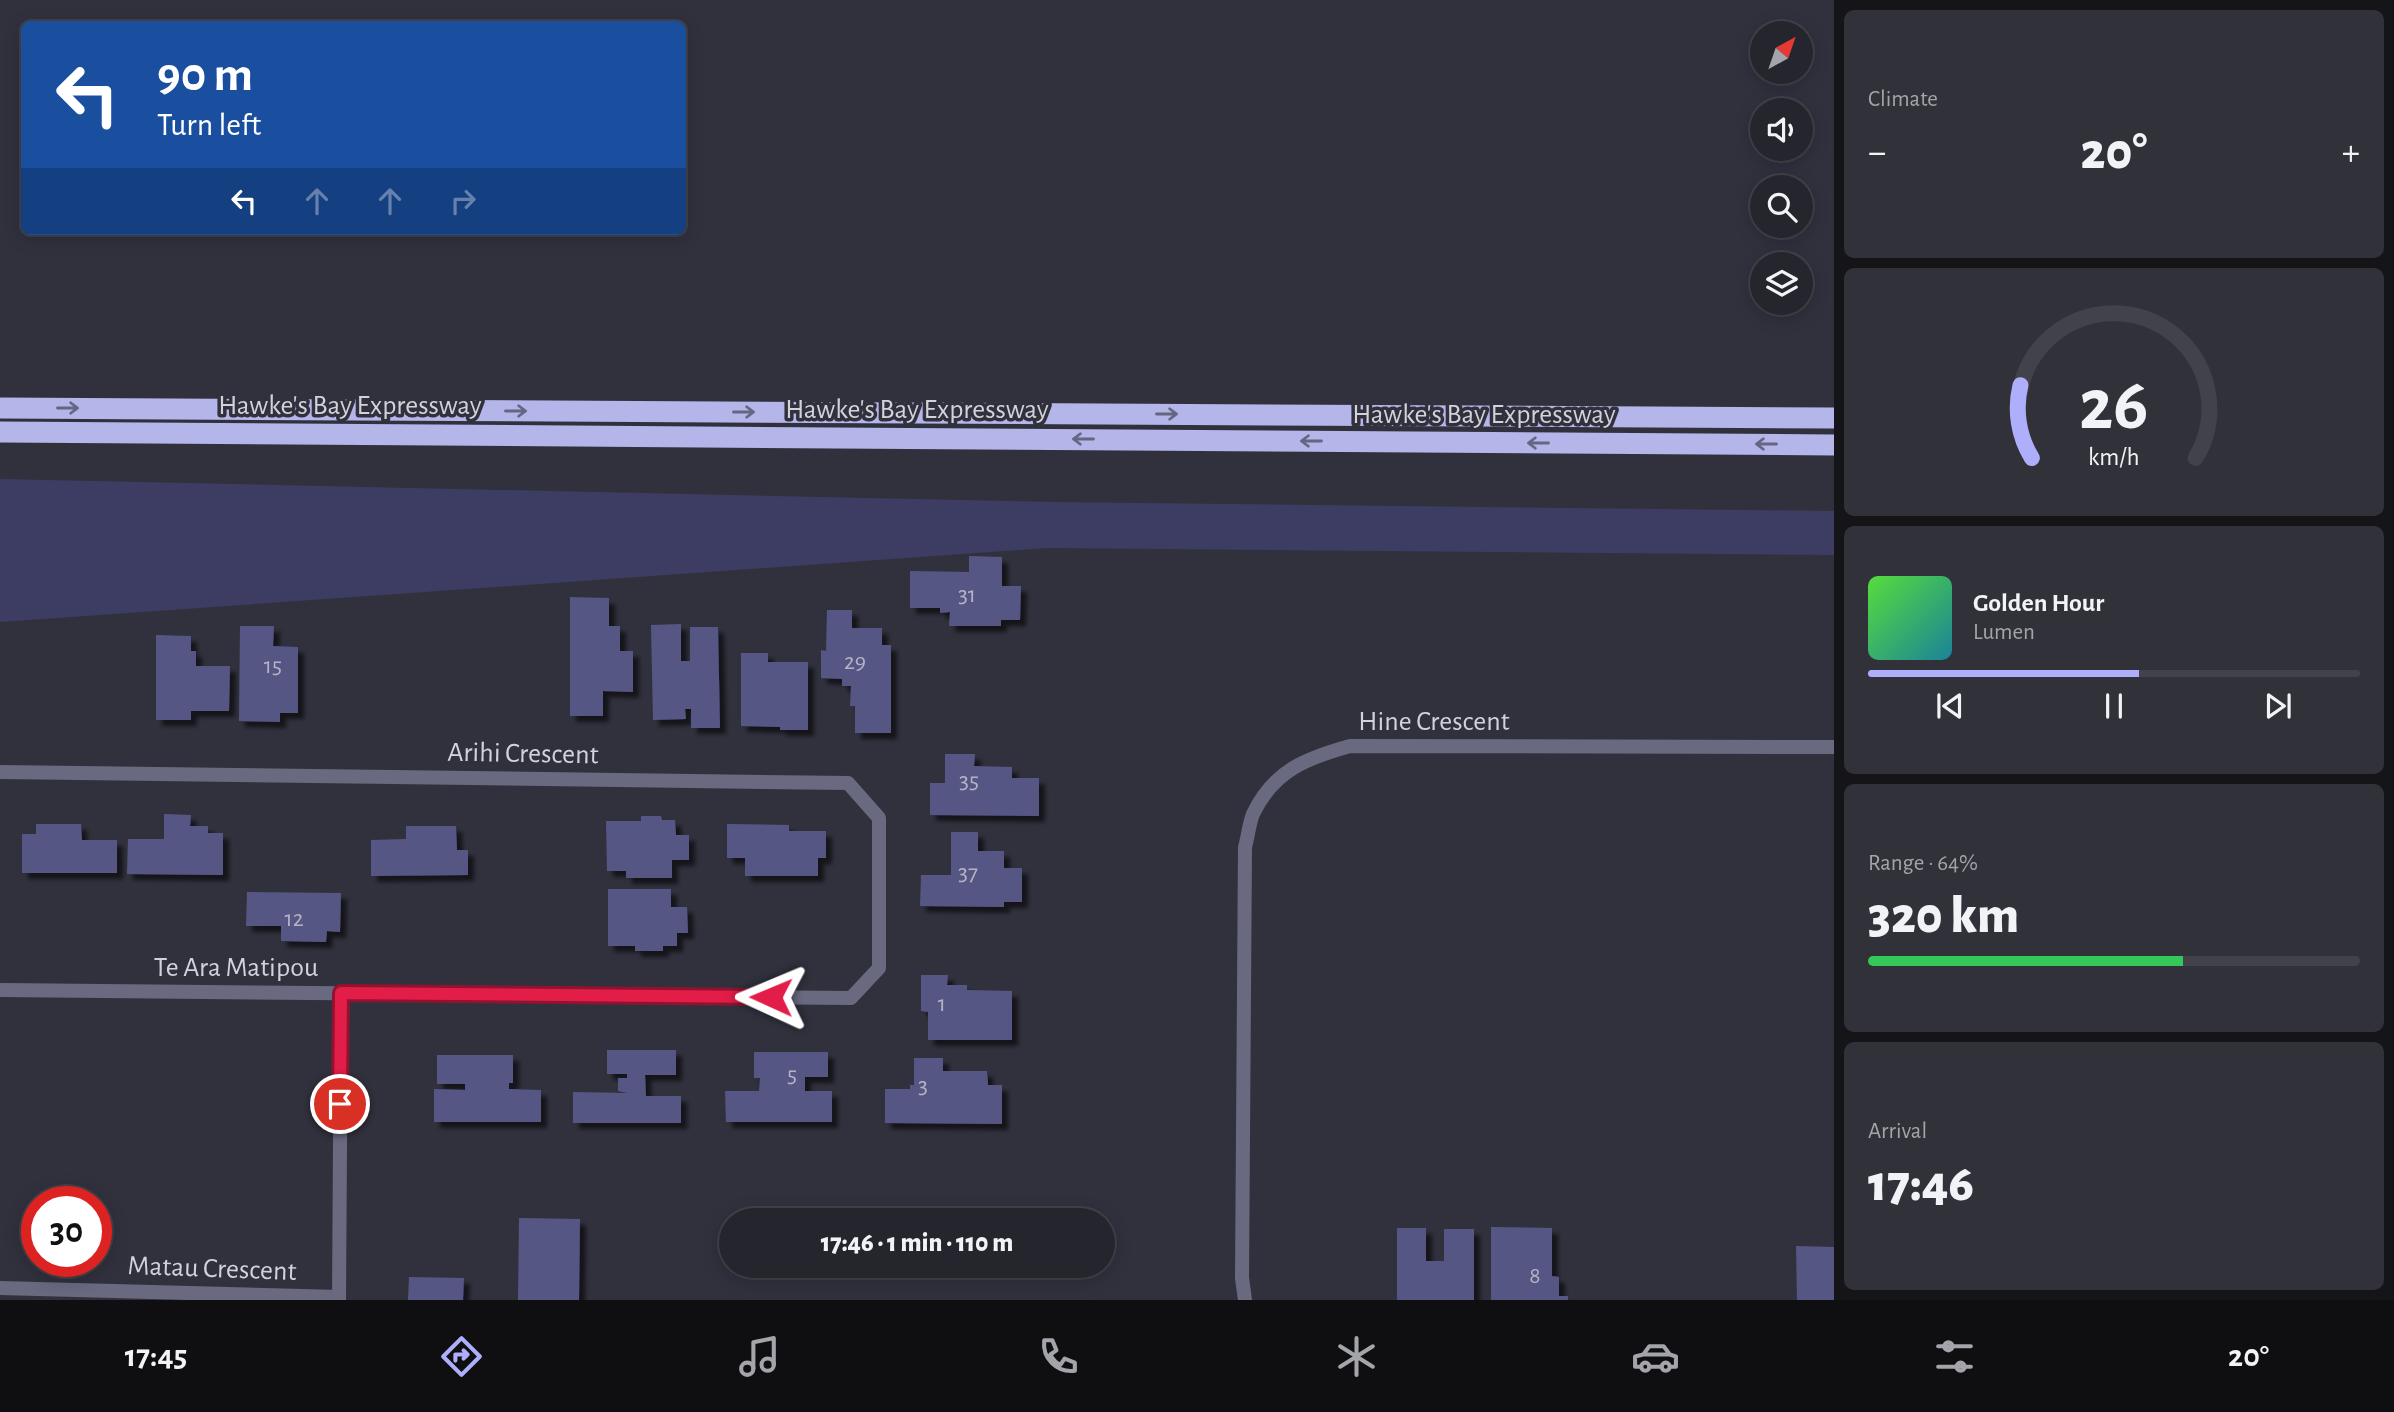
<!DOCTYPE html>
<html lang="en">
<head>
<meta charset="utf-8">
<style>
	:root { --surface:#25252e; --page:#31313a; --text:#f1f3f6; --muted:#a3a5aa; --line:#42424a; --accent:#aeaefb }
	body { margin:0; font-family:"Alegreya Sans",sans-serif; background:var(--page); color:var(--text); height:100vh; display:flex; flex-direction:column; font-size:26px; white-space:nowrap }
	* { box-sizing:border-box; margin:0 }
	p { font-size:23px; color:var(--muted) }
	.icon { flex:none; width:38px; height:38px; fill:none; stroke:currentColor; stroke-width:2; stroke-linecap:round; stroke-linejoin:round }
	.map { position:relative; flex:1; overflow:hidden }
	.side { display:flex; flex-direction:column; gap:10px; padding:10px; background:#141419; width:560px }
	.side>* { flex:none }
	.hud { position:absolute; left:21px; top:21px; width:665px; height:214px; border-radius:10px; box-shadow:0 4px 18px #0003,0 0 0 2px var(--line); background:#1a4fa0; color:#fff; overflow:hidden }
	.needle { width:46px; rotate:40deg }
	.buttons { position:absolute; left:1750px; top:21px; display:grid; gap:14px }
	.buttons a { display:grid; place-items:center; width:63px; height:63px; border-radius:50%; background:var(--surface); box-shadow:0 4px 18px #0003,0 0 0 2px var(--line); font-size:35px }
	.speed { position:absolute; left:21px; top:1186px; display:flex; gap:14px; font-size:35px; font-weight:700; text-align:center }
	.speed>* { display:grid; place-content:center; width:91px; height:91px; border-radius:50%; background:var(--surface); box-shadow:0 4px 18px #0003,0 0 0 2px var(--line); line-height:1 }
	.speed .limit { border:10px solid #d22; background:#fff; color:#111 }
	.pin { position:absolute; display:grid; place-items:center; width:60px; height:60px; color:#fff; margin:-30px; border:4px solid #fff; border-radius:50%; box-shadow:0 2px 7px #0007 }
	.me { position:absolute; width:77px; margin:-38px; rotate:271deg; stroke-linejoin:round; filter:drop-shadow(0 0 5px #0008) }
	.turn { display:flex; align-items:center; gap:24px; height:147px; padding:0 21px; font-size:32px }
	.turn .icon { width:91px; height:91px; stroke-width:2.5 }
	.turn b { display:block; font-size:49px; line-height:60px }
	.lanes { display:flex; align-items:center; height:66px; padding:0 21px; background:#0003; justify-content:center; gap:35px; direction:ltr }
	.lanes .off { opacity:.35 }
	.big { font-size:52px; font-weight:800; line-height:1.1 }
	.side .widget { flex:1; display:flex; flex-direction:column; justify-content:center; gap:10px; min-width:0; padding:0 24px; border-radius:10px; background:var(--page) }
	.side .dial { align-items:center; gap:0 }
	.dial svg { height:182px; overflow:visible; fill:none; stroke:var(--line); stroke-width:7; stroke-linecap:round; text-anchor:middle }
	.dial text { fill:var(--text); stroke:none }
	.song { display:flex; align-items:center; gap:21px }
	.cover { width:84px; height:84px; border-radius:10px; background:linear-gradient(135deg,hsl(110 70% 55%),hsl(190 70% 35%)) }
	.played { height:7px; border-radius:4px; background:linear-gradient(90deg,var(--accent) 55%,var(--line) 55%) }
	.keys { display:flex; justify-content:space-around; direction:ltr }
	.heat { display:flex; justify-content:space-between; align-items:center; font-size:38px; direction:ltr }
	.charge { height:10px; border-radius:5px; background:linear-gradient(90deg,#34c759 64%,var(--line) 0) }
	.trip { position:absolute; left:719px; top:1208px; width:396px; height:70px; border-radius:35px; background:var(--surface); box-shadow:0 4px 18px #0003,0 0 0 2px var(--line); font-weight:800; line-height:70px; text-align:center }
	.menu { display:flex; height:112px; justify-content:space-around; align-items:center; background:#0f0f12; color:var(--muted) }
	.menu .icon { width:49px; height:49px }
	.menu .selected { color:var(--accent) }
	.menu b { font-size:32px; color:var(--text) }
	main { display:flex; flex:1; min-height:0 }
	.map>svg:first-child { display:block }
	.green { fill:#3d3d64 }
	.building { fill:#565684; filter:url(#shadow) }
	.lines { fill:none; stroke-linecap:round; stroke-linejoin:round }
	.street { stroke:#696a7f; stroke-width:14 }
	.highway { stroke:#b4b5e9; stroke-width:21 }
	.oneway { stroke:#656682 }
	.route-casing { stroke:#92132f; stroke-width:18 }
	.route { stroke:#e11d48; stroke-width:12 }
	.labels { text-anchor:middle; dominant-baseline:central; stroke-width:7; stroke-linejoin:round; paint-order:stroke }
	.number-label { font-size:24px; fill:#b2b3c4 }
	.street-label { font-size:28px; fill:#d1d2da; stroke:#31313e }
</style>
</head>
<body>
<main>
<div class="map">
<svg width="1834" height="1300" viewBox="0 0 1834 1300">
	<defs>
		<filter id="shadow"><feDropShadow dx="6" dy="6" stdDeviation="2" flood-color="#0009"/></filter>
	</defs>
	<rect width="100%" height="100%" fill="#31313e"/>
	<polygon class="green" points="0,479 1051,502 1834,511 1834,555 1048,548 0,622"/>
	<g class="building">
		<polygon points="969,556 1002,557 1002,586 1021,586 1020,620 1001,620 1001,626 949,626 950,612 940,613 940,608 910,608 910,571 969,572"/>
		<polygon points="570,597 609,598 609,626 620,626 620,651 633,651 633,692 603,691 603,716 570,716"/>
		<polygon points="827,610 852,610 852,628 882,628 882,645 891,645 891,733 855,733 855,706 850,706 851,686 842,686 842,679 821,678 821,650 826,651"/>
		<polygon points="681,624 681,661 690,661 690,627 718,627 720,728 691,728 691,709 685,709 686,719 653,720 651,625"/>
		<polygon points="240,626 274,626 273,646 298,647 298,713 280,713 280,722 239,721"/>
		<polygon points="156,635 191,636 191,651 196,651 196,666 230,666 229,711 191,711 191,720 156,720"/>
		<polygon points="741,653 768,653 768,662 808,662 808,730 780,730 780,727 741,726"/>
		<polygon points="945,754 975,754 974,766 1012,767 1012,778 1039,778 1039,816 930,815 930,783 945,783"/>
		<polygon points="164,814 191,815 190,826 208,826 208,833 223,833 223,875 127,874 128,839 164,839"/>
		<polygon points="641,816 661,816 662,820 675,820 676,835 689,835 689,860 672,860 672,878 626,878 626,871 607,871 606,821 641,821"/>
		<polygon points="36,824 81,824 82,840 117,840 117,873 22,873 22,834 36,834"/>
		<polygon points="727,824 789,825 789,831 826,831 826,858 818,858 818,876 745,876 745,858 727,858"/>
		<polygon points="406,826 456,826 457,850 468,850 468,875 371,876 371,840 406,839"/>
		<polygon points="951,832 978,832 978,851 1004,851 1004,868 1022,868 1022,902 1004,902 1004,907 920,906 921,875 951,875"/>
		<polygon points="608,889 671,889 671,907 687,907 688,933 677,933 677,946 663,946 663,951 635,951 635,946 608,946"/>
		<polygon points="247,892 341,893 340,932 327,931 326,942 281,941 281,926 246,926"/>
		<polygon points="921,975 948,975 947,985 967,985 967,990 1012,991 1012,1040 928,1040 928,1012 921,1011"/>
		<polygon points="607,1050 676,1050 676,1075 645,1075 646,1096 681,1096 681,1123 573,1123 573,1092 627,1093 618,1091 618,1078 627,1078 627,1074 607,1074"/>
		<polygon points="754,1052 828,1052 828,1077 805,1077 805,1091 832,1091 832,1122 726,1122 725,1091 759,1091 760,1078 754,1078"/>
		<polygon points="437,1055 513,1055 513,1083 509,1083 509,1089 541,1090 541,1122 434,1122 434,1089 465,1090 465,1084 437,1084"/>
		<polygon points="914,1058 943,1058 943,1071 987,1071 988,1085 1002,1085 1002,1124 885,1123 885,1089 910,1089 910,1085 914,1085"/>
		<polygon points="519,1218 580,1219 579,1300 518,1300"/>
		<polygon points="1491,1227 1552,1228 1552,1276 1559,1277 1559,1296 1568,1296 1568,1300 1491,1300"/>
		<polygon points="1397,1228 1426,1228 1426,1261 1444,1261 1444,1229 1474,1229 1474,1300 1397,1300"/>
		<polygon points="1796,1246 1834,1247 1834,1300 1797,1300"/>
		<polygon points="409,1277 464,1278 463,1300 408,1300"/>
	</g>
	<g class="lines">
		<g class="street">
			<polyline points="0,772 848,783 879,818 879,968 851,998 0,990"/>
			<polyline points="0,1288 339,1297"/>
			<polyline points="339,1300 341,993"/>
			<path d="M1245 1300 1242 1278 1245 847C1248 837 1249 824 1253 814 1274 770 1307 758 1350 746L1834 747"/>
		</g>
		<g class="highway">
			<polyline points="0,408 1834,418"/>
			<polyline points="0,432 1834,445"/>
		</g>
	</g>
	<defs><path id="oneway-shaft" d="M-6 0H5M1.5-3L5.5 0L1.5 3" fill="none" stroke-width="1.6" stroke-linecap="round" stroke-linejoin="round" transform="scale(1.75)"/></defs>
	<g class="oneway">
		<use href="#oneway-shaft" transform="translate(68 408)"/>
		<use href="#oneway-shaft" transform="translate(516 411)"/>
		<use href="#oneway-shaft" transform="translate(744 412)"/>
		<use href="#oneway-shaft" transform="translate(1167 414)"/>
		<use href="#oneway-shaft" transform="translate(1083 439) rotate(-180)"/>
		<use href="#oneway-shaft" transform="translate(1311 441) rotate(-180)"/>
		<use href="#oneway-shaft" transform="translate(1538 443) rotate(-180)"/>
		<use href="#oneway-shaft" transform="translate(1766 444) rotate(-180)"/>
	</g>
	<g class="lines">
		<g class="route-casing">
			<polyline id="route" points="340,1104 341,993 771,997"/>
		</g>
		<use href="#route" class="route"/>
	</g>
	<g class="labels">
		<g class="number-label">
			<text x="967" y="595">31</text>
			<text x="855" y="662">29</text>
			<text x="273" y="666">15</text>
			<text x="969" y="781">35</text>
			<text x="968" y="873">37</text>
			<text x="294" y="919">12</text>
			<text x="942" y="1004">1</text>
			<text x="792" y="1075">5</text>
			<text x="923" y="1086">3</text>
			<text x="1535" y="1276">8</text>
		</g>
		<g class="street-label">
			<text x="350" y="406">Hawke's Bay Expressway</text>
			<text x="917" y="410">Hawke's Bay Expressway</text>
			<text x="1484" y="415">Hawke's Bay Expressway</text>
			<text x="1434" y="722">Hine Crescent</text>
			<text transform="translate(523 754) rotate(1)">Arihi Crescent</text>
			<text x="236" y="968">Te Ara Matipou</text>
			<text transform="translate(212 1269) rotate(2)">Matau Crescent</text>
		</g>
	</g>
</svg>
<div class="buttons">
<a><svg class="needle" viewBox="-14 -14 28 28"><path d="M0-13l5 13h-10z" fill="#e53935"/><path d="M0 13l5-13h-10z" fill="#a3a5aa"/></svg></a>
<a><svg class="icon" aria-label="sound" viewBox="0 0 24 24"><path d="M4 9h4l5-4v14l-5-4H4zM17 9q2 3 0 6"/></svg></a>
<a><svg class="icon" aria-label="search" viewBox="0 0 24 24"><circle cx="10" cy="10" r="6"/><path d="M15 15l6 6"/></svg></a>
<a><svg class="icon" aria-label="layers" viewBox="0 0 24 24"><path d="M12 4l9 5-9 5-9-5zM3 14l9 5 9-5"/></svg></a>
</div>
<div class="speed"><div class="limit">30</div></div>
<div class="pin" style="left:340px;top:1104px;background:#d93025"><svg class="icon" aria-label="arrive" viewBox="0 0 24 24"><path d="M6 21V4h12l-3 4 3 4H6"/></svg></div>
<svg class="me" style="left:771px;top:997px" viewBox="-20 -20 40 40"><path d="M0-17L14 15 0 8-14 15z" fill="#e11d48" stroke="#fff" stroke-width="4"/></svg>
<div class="trip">17:46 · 1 min · 110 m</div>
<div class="hud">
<div class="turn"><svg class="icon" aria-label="left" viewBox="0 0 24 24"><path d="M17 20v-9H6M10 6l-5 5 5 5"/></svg><div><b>90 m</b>Turn left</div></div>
<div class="lanes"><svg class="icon" aria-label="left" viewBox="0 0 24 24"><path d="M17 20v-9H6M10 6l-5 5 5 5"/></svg><svg class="icon off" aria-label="ahead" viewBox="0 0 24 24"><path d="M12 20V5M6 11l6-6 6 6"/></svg><svg class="icon off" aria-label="ahead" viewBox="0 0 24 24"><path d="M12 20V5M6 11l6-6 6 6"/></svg><svg class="icon off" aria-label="right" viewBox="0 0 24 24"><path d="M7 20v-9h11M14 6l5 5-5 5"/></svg></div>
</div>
</div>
<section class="side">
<div class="widget"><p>Climate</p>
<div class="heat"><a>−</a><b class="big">20°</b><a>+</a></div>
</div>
<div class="widget dial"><svg viewBox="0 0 100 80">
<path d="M14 69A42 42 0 1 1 86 69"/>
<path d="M14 69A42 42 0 0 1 9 37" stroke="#aeaefb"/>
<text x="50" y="56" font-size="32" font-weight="700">26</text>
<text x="50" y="72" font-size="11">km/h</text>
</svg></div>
<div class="widget">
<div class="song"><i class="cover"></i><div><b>Golden Hour</b><p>Lumen</p></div></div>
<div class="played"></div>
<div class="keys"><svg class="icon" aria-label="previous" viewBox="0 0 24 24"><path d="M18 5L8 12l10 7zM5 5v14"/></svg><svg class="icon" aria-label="pause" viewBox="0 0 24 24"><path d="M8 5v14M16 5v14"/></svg><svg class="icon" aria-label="next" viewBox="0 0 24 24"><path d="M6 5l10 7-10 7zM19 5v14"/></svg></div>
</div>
<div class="widget"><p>Range · 64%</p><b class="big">320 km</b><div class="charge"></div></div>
<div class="widget"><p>Arrival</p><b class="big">17:46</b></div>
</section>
</main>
<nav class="menu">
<b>17:45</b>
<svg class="icon selected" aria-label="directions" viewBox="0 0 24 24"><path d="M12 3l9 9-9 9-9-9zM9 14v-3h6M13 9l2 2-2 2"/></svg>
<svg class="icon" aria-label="music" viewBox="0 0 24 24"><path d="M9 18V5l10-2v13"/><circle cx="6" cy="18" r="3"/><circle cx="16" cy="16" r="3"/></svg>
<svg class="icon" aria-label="phone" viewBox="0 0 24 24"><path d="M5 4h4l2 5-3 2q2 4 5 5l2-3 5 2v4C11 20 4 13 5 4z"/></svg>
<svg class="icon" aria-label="climate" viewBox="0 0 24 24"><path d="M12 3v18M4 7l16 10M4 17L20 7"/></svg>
<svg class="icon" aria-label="car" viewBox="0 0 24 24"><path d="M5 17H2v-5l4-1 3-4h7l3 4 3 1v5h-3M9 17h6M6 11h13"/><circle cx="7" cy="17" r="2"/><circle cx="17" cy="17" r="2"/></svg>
<svg class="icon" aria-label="filters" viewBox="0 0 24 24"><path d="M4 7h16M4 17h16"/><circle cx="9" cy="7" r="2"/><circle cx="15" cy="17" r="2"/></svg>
<b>20°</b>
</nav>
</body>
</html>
